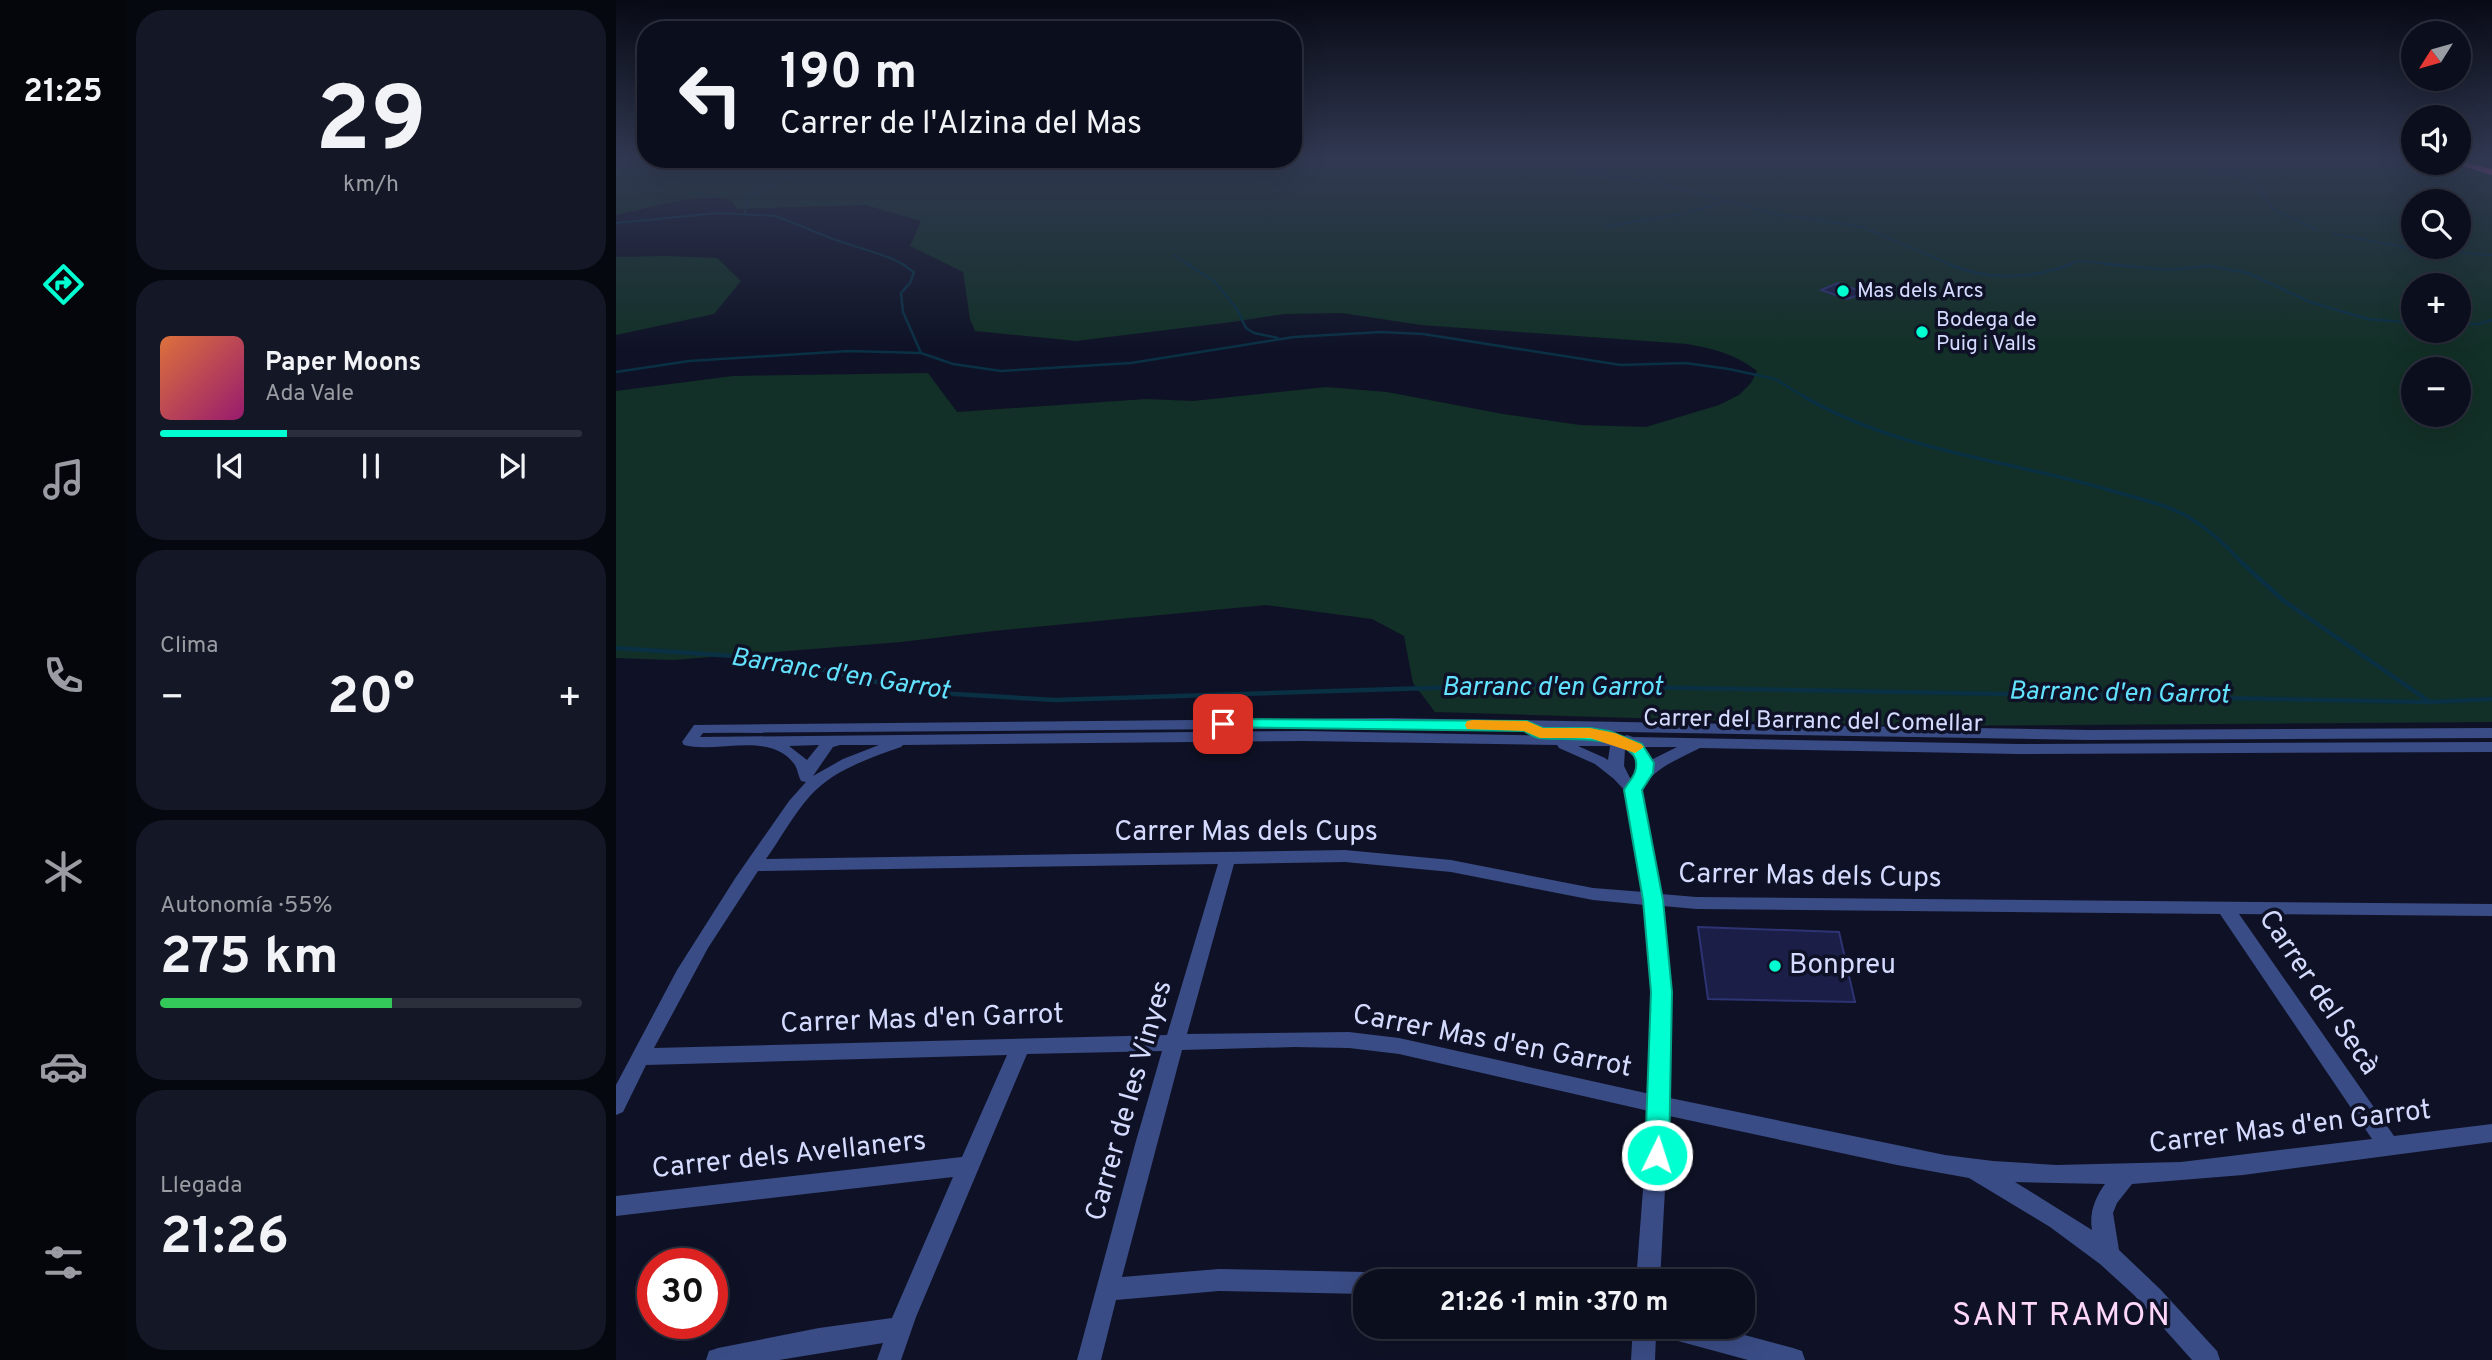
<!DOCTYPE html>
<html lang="es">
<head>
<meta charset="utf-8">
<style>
	:root { --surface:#0b0e1c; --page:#141725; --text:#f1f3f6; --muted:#9a9ca3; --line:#2b2e3b; --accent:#00ffd1 }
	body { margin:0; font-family:Overpass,sans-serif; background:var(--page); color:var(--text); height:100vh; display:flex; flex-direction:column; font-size:26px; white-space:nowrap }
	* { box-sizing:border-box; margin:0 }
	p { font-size:23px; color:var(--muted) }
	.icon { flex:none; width:38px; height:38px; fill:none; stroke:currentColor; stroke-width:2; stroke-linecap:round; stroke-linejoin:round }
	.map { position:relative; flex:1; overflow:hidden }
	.side { display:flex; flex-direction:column; gap:10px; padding:10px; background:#06080f; width:490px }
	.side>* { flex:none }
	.top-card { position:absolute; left:21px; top:21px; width:665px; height:147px; border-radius:28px; box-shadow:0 7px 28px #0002,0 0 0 2px var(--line); background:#0b0e1c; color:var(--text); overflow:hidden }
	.needle { width:46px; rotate:233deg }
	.buttons { position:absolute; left:1785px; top:21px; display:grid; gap:14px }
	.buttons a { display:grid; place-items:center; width:70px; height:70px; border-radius:50%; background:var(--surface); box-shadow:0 7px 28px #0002,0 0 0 2px var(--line); font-size:35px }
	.speed { position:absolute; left:21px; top:1248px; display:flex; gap:14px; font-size:35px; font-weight:700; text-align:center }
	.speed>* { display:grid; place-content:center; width:91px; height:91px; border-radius:50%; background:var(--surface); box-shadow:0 7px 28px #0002,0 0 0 2px var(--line); line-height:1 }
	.speed .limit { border:10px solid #d22; background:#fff; color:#111 }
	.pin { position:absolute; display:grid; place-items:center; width:60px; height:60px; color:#fff; margin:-30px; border-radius:14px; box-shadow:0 4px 10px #0006 }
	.me { position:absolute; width:77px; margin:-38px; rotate:4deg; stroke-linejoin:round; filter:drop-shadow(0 0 5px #0008) }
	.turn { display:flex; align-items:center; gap:24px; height:147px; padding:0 28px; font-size:32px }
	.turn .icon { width:91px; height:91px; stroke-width:2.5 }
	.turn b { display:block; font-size:49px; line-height:60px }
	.big { font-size:52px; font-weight:700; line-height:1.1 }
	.side .card { flex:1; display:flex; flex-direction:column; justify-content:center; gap:10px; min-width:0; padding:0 24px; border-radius:28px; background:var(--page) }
	.side .dial { align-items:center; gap:0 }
	.dial b { font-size:91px; line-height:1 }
	.song { display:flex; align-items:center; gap:21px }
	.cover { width:84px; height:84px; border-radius:10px; background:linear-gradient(135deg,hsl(20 70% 55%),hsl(320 70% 35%)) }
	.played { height:7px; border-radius:4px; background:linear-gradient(90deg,var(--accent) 30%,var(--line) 30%) }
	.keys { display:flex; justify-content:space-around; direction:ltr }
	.heat { display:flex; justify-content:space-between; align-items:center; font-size:38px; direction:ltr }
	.charge { height:10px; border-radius:5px; background:linear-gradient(90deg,#34c759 55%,var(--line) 0) }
	.trip { position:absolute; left:737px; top:1269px; width:402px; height:70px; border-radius:28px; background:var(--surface); box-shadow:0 7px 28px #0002,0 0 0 2px var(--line); font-weight:700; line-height:70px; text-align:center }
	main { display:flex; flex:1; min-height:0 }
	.dock { display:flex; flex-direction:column; width:126px; justify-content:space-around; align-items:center; background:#04060b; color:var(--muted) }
	.dock .icon { width:49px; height:49px }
	.dock .on { color:var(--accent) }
	.dock b { font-size:32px; color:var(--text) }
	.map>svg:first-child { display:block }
	.green { fill:#123027; fill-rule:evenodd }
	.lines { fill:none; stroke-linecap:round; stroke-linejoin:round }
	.stream-far3 { stroke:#0a3044; stroke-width:2 }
	.stream-far2 { stroke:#0a3044; stroke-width:2.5 }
	.stream-far1 { stroke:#0a3044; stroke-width:3.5 }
	.stream { stroke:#0a3044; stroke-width:4.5 }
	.building { fill:#1b1e47; stroke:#2d3373; stroke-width:2 }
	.minor { fill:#3a4c85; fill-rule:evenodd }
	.motorway { fill:#ff4fd5; fill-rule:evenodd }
	.route { fill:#00ffd1; stroke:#00a688; stroke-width:2 }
	.slow { fill:#f59e0b }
	.poi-dot { fill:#00ffd1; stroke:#0f1226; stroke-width:2.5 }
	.labels { text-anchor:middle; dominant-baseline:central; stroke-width:7; stroke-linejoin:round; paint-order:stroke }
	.far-poi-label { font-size:21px; fill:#d4dbff; stroke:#0f1226; text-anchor:start }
	.street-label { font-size:24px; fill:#d4dbff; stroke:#0f1226 }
	.water-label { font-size:26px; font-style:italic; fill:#62e2ff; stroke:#0f1226 }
	.near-street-label { font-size:28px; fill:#d4dbff; stroke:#0f1226 }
	.near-poi-label { font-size:28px; fill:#d4dbff; stroke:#0f1226; text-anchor:start }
	.near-neighbourhood-label { font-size:32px; letter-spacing:2px; fill:#ffd6fc; stroke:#0f1226 }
</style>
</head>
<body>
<main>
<nav class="dock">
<b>21:25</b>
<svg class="icon on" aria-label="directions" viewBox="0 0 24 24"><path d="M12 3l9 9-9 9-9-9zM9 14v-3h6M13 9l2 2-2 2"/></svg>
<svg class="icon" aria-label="music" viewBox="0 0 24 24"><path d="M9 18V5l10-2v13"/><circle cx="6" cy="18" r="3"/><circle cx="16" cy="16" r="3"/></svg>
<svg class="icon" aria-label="phone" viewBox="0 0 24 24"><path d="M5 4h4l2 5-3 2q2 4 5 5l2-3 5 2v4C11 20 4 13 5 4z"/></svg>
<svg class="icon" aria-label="climate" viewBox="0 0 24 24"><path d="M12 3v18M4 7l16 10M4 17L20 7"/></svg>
<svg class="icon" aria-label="car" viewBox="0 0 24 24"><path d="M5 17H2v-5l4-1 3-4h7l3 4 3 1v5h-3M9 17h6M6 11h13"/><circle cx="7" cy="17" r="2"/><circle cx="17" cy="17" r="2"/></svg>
<svg class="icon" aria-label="filters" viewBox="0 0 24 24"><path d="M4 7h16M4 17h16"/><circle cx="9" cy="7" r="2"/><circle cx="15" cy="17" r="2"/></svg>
</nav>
<section class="side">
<div class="card dial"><b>29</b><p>km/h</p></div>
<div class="card">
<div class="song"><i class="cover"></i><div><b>Paper Moons</b><p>Ada Vale</p></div></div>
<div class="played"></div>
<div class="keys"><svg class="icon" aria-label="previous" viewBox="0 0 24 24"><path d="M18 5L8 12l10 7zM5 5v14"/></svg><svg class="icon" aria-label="pause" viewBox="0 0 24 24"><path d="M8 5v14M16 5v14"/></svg><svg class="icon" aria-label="next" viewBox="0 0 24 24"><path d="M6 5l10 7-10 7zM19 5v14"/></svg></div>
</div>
<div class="card"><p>Clima</p>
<div class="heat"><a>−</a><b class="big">20°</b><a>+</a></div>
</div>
<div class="card"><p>Autonomía · 55%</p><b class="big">275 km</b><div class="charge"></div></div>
<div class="card"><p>Llegada</p><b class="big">21:26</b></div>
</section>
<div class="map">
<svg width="1876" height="1360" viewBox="0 0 1876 1360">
	<rect width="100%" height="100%" fill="#0f1226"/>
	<g class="green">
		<path d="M0 159H1797V163L1876 159V722L1290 726 819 712 797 683 788 636 756 619 650 605 377 631 285 642 57 660 0 658V391L117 376 312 373 341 412 530 399 577 401 710 387 771 392 887 414 964 425 1030 427 1103 405 1123 395 1135 383 1141 371C1119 354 1098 349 1072 344L805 325 726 313 668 314 616 322 460 341 359 331 354 319 347 272 294 246 305 221 249 205 121 209C118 204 116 200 109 199 83 193 28 209 0 215ZM1797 201H1843V247H1797ZM1797 285H1843V331H1797ZM1797 369H1843V415H1797Z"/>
		<polygon points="49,256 101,258 125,281 98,314 0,335 0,257"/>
	</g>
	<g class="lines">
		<g class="stream-far3">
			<polyline points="949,159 973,174 1039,182 1160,214 1246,227 1336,265"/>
			<polyline points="1559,159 1617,174 1639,185 1657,209 1701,230"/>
			<polyline points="1871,179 1876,182"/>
			<polyline points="1073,212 1110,202"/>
			<polyline points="129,214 132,198 203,159"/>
			<polyline points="0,223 102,213 160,216 217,239 272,257 289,265"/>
			<polyline points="988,227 1070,213"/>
			<polyline points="1718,234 1798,249 1876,255"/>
			<polyline points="558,255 574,265"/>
			<polyline points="1451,265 1463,261 1506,265"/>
		</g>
		<g class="stream-far2">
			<polyline points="286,264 298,272 294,283 285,293 287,312 305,353"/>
			<polyline points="571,264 598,281 621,309 630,328 638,333 662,338"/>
			<path d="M1332 264C1372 281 1415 279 1456 264"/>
			<polyline points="1489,264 1552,270 1594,266 1632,273 1694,302 1752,319 1797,323"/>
			<polyline points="1843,324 1862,324 1876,320"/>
			<polyline points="0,372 73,361 233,351 305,353 337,364 385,371 515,363 678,337 765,332 807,334 1005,365 1069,363 1113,369 1159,379 1190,398"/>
		</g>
		<path class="stream-far1" d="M1187 396C1280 451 1392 460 1493 490 1519 498 1551 504 1574 518 1594 530 1611 546 1627 564"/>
		<g class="stream">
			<polyline points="1625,562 1668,601 1814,702"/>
			<polyline points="0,648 161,659 304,692 439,700 908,685 1814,702 1876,699"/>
		</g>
	</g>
	<g class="building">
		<polygon points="1222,283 1249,293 1231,299 1205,290"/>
		<polygon points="1082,927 1223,932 1239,1002 1092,999"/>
	</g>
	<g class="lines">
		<g class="minor">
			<path d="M771 718 1473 730 1876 728V738L1473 740 771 728 87 733 84 737 688 731 1005 737 1011 735 1017 737 1402 744 1876 742V752L1402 754 1084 748C1061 760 1039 767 1025 790L1045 894 1080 897 1876 904V916L1623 914 1778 1136 1876 1124V1142L1627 1175 1516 1184 1501 1203 1497 1213 1503 1250 1544 1289 1601 1351 1604 1360H1576L1518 1295 1484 1264 1434 1227 1353 1178 1281 1165 1053 1116 1044 1281H1020L1033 1111 783 1054 733 1048 678 1047 566 1050 506 1277 603 1269 749 1272 757 1275 760 1281H749V1294L603 1291 500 1300 485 1360H461L520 1141 546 1051 411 1054 300 1317 285 1360H261L267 1343 163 1360H90L93 1351 102 1348 203 1328 276 1318 337 1177 0 1216V1196L346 1157 391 1055 30 1065 7 1112 0 1115V1085L61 970 120 877 173 801 190 782 185 781C182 776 182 770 179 765 155 730 101 754 68 745L66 742 78 725ZM688 741 941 745 943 748 979 764 998 779 1010 792 1028 892 977 888 835 860 729 850 150 859C165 838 177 815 194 796 217 770 254 758 285 747L287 745ZM203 745 191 760 173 746ZM224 745H263L227 759 197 776 217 747ZM962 746H994L992 760 989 758ZM1026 747H1061L1035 760ZM1009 749 1019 758 1020 770 1015 780 1008 766ZM729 862 835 872 977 900 1029 905 1036 995 1034 1094 783 1038 733 1032 571 1034 618 864ZM602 864 551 1035 38 1048 92 948 142 871ZM1047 906 1080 909 1604 914 1756 1139 1565 1162 1440 1165 1377 1161 1329 1155 1054 1098V995ZM1399 1182 1489 1184C1479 1198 1473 1213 1476 1230Z"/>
			<polygon points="1017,1326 1095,1326 1177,1348 1186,1351 1189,1360 1132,1360 1040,1335 1039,1360 1015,1360"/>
		</g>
		<polygon class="motorway" points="1843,161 1876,169 1876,175 1836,163"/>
	</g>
	<linearGradient id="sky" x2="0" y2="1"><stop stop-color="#080a15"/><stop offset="0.45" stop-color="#313952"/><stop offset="1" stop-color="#313952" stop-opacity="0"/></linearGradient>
	<rect width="1876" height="350" fill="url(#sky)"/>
	<path class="route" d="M607 719 911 721 927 728H974L993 731 1026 744 1038 763 1037 773 1026 790 1047 900 1056 992 1053 1155 1049 1163 1041 1166 1032 1163 1029 1155 1035 992 1027 900 1008 790C1011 784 1017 778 1019 772 1032 731 942 741 923 738 918 737 913 734 908 731L601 727 598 724 601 720Z"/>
	<polygon class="slow" points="857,720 911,721 927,728 974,728 999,733 1025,744 1028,747 1019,753 974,738 924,738 908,731 851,729 849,725 851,721"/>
	<g class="poi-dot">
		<circle cx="1227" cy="291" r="7"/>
		<circle cx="1306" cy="332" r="7"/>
		<circle cx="1159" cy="966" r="7"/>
	</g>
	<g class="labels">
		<g class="far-poi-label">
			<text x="1241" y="291">Mas dels Arcs</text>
			<text x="1320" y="320">Bodega de<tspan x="1320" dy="24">Puig i Valls</tspan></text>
		</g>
		<g class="street-label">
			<text transform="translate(1197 722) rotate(1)">Carrer del Barranc del Comellar</text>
		</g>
		<g class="water-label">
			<text transform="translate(224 675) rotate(9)">Barranc d'en Garrot</text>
			<text x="936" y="688">Barranc d'en Garrot</text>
			<text transform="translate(1503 694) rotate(1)">Barranc d'en Garrot</text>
		</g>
		<g class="near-street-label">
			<text x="630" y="833">Carrer Mas dels Cups</text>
			<text transform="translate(1194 877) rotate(1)">Carrer Mas dels Cups</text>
			<text transform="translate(1702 993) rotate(56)">Carrer del Secà</text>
			<text transform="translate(306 1020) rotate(-2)">Carrer Mas d'en Garrot</text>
			<text transform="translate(876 1042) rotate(11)">Carrer Mas d'en Garrot</text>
			<text transform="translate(514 1101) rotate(-74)">Carrer de les Vinyes</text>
			<text transform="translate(1674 1128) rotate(-7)">Carrer Mas d'en Garrot</text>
			<text transform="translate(173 1156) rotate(-6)">Carrer dels Avellaners</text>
		</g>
		<g class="near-poi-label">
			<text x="1173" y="966">Bonpreu</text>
		</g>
		<g class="near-neighbourhood-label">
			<text x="1446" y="1317">SANT RAMON</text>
		</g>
	</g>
</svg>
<div class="buttons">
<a><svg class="needle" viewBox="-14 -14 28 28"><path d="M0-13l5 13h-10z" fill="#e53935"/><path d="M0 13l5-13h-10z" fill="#9a9ca3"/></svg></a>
<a><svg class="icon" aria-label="sound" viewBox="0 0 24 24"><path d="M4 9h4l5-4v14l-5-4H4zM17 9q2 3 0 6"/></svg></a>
<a><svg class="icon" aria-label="search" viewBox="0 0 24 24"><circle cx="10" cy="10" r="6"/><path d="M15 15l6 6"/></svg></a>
<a>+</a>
<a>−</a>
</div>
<div class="speed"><div class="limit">30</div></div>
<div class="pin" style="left:607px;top:724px;background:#d93025"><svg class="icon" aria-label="arrive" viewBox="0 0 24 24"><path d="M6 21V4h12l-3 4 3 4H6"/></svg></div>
<svg class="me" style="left:1041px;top:1155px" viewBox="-20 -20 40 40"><circle r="17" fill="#00ffd1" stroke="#fff" stroke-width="3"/><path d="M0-11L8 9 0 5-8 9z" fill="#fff"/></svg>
<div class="trip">21:26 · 1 min · 370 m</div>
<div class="top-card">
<div class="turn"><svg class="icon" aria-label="left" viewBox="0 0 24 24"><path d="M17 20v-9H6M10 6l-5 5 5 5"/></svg><div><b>190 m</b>Carrer de l'Alzina del Mas</div></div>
</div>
</div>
</main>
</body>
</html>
